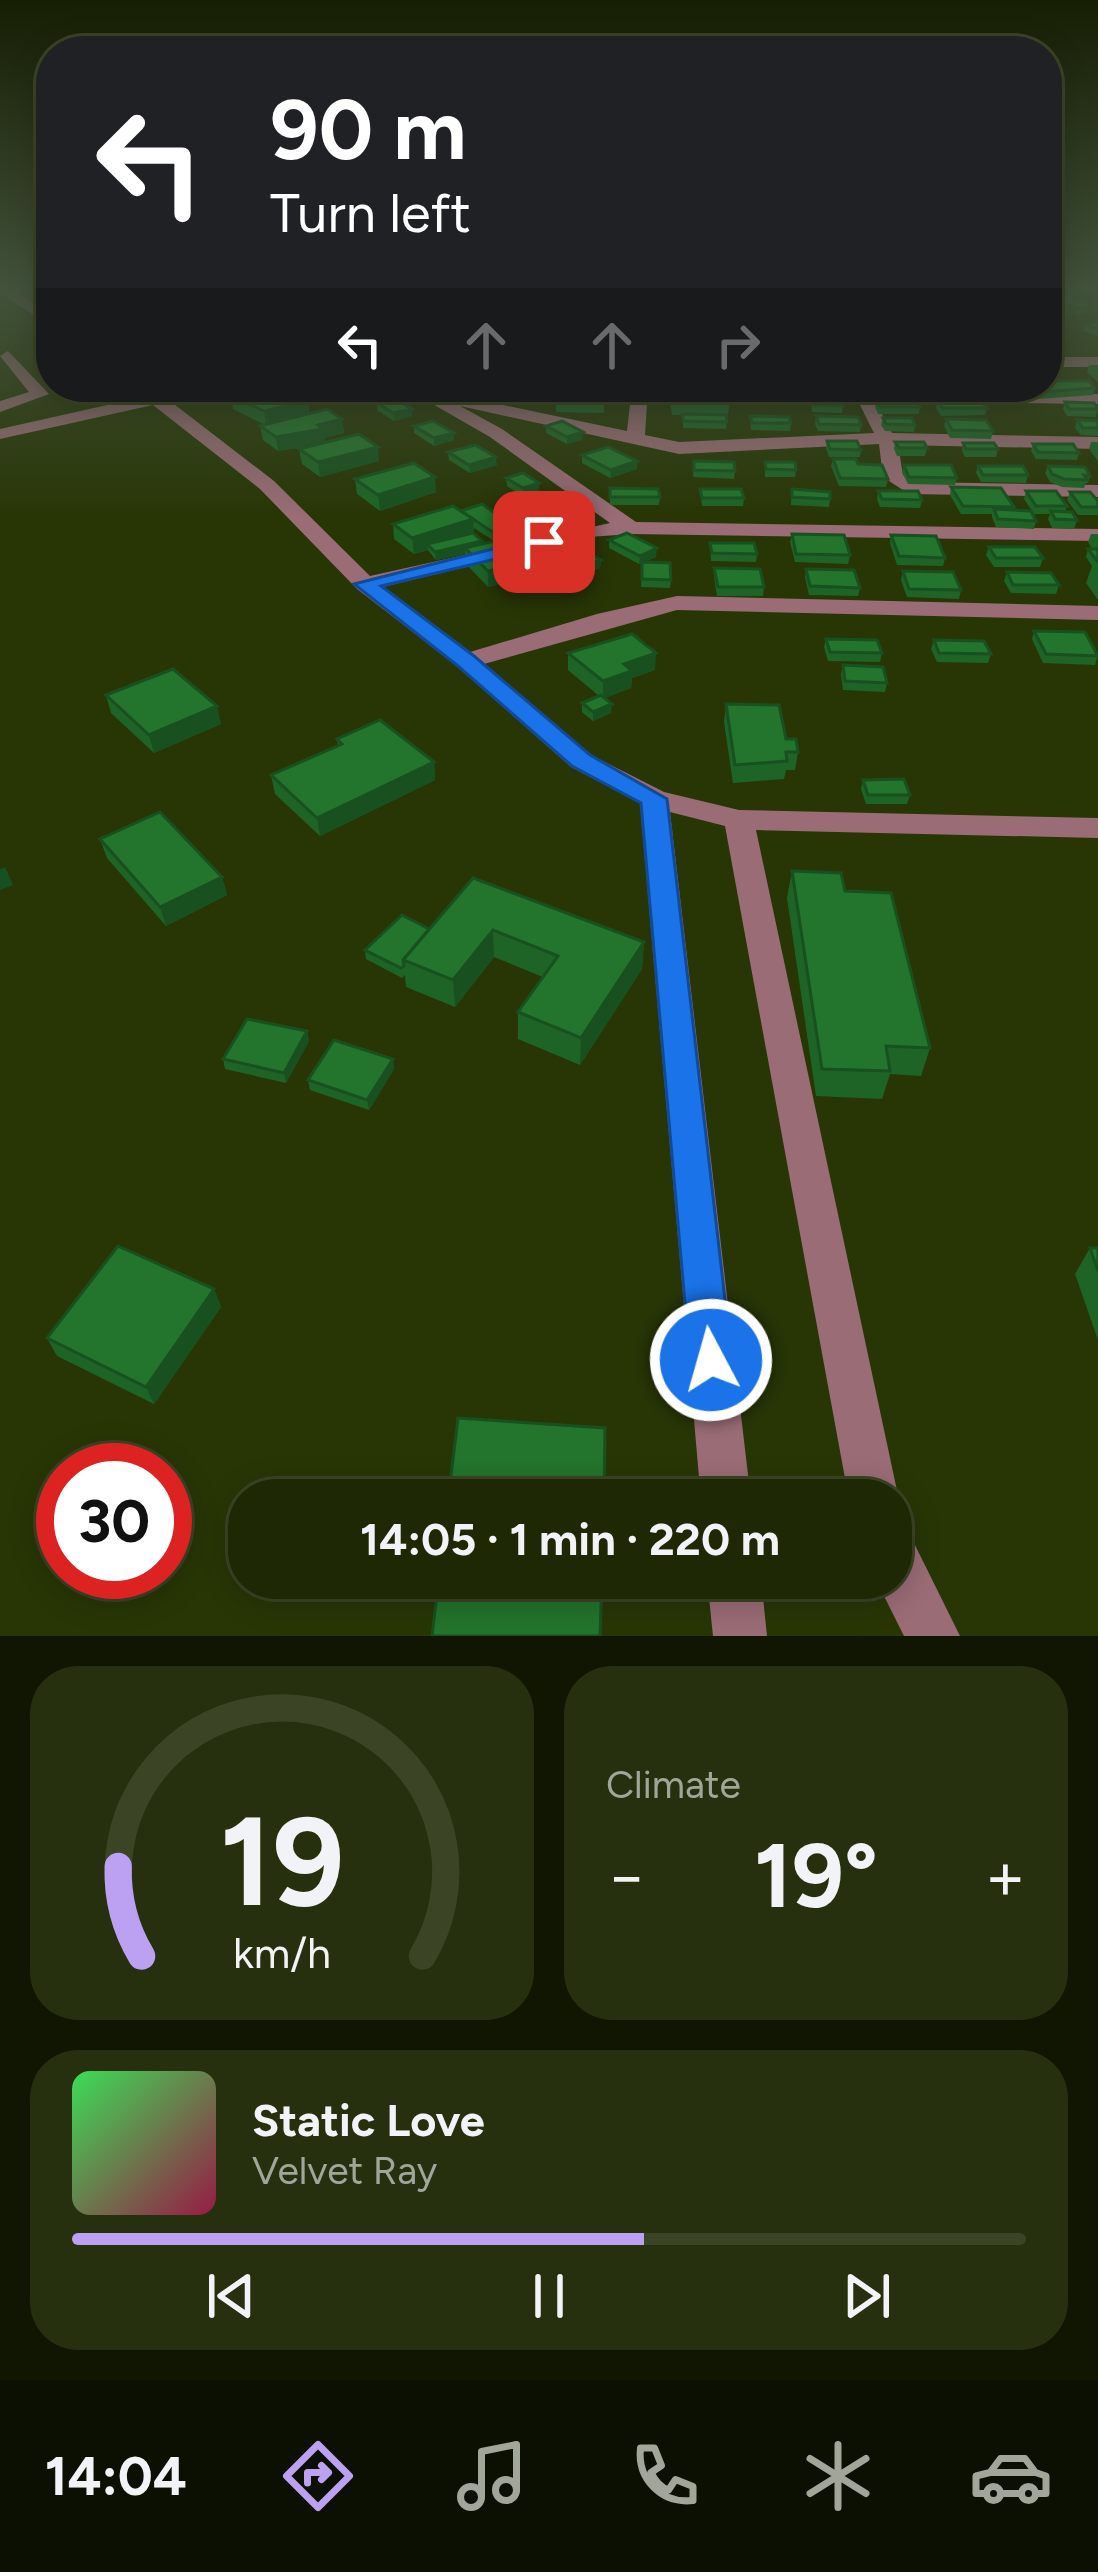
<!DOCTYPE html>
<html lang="en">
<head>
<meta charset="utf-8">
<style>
	:root { --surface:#1e2804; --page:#26300e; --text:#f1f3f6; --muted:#a1a69a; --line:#3c4426; --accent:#bca0f2 }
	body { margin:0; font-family:Figtree,sans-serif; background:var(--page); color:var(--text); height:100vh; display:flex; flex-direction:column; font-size:45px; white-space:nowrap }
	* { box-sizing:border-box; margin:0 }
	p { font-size:39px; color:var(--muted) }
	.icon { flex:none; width:66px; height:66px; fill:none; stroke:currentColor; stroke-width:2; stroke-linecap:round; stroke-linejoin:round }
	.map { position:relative; height:1636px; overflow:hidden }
	.drawer { display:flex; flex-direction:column; gap:30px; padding:30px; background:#101602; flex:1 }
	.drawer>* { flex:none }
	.hud { position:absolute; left:36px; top:36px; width:1026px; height:366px; border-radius:48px; box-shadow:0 6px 30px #0003,0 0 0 3px var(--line); background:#202124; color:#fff; overflow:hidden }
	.speed { position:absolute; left:36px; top:1443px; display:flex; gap:24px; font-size:60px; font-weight:700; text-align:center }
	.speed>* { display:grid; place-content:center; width:156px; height:156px; border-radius:50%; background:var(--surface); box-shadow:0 6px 30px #0003,0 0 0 3px var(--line); line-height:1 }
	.speed .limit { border:18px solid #d22; background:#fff; color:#111 }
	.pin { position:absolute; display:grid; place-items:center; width:102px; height:102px; color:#fff; margin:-51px; border-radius:24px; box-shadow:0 6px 18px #0006 }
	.me { position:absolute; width:132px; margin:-66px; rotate:354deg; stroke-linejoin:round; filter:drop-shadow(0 0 9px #0008) }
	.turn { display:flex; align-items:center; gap:42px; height:252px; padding:0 36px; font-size:54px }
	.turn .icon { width:156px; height:156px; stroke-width:2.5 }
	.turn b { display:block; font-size:84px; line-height:102px }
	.lanes { display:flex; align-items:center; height:114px; padding:0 36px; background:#0003; justify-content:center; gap:60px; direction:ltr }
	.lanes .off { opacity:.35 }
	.big { font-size:90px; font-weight:700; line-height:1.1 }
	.drawer .tile { flex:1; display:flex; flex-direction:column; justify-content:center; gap:18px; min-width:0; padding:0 42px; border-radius:48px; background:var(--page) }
	.drawer .dial { align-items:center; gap:0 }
	.dial svg { height:312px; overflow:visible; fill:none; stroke:var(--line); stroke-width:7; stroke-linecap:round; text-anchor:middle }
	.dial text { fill:var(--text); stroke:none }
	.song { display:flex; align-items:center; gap:36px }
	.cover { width:144px; height:144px; border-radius:18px; background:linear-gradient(135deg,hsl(130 70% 55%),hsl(340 70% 35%)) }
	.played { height:12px; border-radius:6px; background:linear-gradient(90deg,var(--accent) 60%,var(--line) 60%) }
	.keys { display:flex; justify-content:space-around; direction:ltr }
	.heat { display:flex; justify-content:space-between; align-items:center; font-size:66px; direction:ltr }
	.drawer .tiles { flex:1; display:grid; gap:30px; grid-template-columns:1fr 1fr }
	.tile:last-child { grid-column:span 2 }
	.trip { position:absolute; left:228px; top:1479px; width:684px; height:120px; border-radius:48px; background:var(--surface); box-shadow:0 6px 30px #0003,0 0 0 3px var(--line); font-weight:700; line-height:120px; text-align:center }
	.menu { display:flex; height:192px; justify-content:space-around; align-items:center; background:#0c1002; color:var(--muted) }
	.menu .icon { width:84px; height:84px }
	.menu .current { color:var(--accent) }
	.menu b { font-size:54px; color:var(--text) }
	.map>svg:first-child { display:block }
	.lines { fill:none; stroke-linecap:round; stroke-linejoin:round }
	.minor { fill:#9a6c76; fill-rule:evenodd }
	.wall { fill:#1e6426 }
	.shaded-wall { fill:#18511f }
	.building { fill:#23742c; stroke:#18511f; stroke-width:3 }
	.route { fill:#1a73e8; stroke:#114b97; stroke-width:3 }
</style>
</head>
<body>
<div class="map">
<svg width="1098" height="1636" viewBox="0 0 1098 1636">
	<rect width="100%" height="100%" fill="#283606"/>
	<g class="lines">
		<g class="minor">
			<polygon points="0,288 11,288 51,315 51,326 0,293"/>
			<polygon points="8,351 49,394 0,412 0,401 29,392 0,356"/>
			<rect x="1047" y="357" width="51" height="10"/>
			<polygon points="133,387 152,387 159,393 217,387 170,401 274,481 370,576 610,523 490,437 403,387 424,387 443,397 450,394 627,431 632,387 648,387 645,435 679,442 874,433 851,387 1098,394 1098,404 875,401 892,433 1098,437 1098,449 898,445 903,475 914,482 1098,485 1098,497 909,494 883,477 879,444 679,454 460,406 502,429 636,522 1098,529 1098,541 631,534 589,537 383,587 470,652 597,614 677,596 1098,606 1098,620 677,610 484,664 591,755 664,792 739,810 1098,818 1098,838 756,830 899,1500 892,1518 891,1500 849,1500 725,826 670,812 751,1500 701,1500 640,803 571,767 457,666 357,589 260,489 153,405 0,439 0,429 143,397"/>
			<polygon points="891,1528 910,1535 960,1636 904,1636 875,1578 891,1578"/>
			<polygon points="707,1578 761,1578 767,1636 713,1636"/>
		</g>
	</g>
	<g class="wall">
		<polygon points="1047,288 1087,288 1086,290 1068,295 1052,291 1050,297 1047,298"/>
		<polygon points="1051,300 1096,311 1080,315 1073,313 1071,317 1057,322 1047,318 1047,303 1050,304"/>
		<polygon points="1098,317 1098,336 1083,331 1085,325 1097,321"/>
		<polygon points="1089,365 1098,365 1098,382 1087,372"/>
		<polygon points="1047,381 1095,388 1093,395 1039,399 1027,393 1029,387 1047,387"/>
		<polygon points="344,387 374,387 377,395 359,400 344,390"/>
		<polygon points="556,387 604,387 604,413 556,412"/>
		<polygon points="678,387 726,387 730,400 728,414 706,415 727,422 726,429 683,428 683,415 672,415 670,402 671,388"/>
		<polygon points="738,387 767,387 767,395 742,395"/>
		<polygon points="802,387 844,387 843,392 804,392"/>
		<polygon points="865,387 904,387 903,392 868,392"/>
		<polygon points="924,387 942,387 944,391 943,398 931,398"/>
		<polygon points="230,395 308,396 309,414 342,419 344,433 325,438 325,442 379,461 320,477 302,464 299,449 317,445 278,451 263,440 260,426 265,425 233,409"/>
		<polygon points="898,397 920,407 919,414 878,414 875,407 876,400 897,400"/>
		<polygon points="811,399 843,406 842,413 812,412"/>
		<polygon points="937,401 987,408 985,415 941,416 936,408"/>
		<polygon points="1065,402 1098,409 1096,417 1067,416 1063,409"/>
		<polygon points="377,403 412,416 394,421 377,410"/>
		<polygon points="750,416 791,423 790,431 751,430"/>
		<polygon points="816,416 861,425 860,432 818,431 815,424"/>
		<polygon points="883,418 915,425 914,432 885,431 881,425"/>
		<polygon points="946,419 993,431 991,439 950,438 944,426"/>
		<polygon points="1077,420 1098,421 1098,436 1081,435 1075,428"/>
		<polygon points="414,426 454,433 454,440 434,446 414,433"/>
		<polygon points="546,426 583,432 582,440 567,444 546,433"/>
		<polygon points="827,441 861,450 860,457 829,457 826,448"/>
		<polygon points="895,442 927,448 925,456 897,456 894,449"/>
		<polygon points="1091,442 1098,442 1098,461 1089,449"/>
		<polygon points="963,443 998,449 996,457 965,457 962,451"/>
		<polygon points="1033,444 1079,453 1077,460 1036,459 1031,451"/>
		<polygon points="448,452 497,465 470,473 449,460"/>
		<polygon points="582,455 637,469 610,478 582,463"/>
		<polygon points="833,459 858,464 888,479 886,487 839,486 831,466"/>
		<polygon points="694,461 735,471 734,479 693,477"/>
		<polygon points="765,462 796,470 795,477 765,477"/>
		<polygon points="904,465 957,478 955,485 908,484 902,472"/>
		<polygon points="978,466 1028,475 1026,483 981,482 976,473"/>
		<polygon points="1048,466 1090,476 1088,483 1086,483 1084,488 1062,487 1050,482 1045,473"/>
		<polygon points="506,478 539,491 523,496 507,486"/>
		<polygon points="355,479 436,492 380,511 357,494"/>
		<polygon points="951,487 1014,507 1013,510 1036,521 1034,529 996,527 992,517 992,514 961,514 950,495"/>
		<polygon points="610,488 660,497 659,505 610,505"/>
		<polygon points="700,489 744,498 743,506 702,506"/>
		<polygon points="792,489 830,499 829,507 791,505"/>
		<polygon points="878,491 922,500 920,508 880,507 877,499"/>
		<polygon points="1026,491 1067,506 1065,512 1077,520 1074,529 1052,528 1048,519 1050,514 1034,514 1024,499"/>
		<polygon points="1070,492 1098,501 1098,515 1078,515 1067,500"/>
		<polygon points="523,503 559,503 559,511 532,518 523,511"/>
		<polygon points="461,511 513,526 513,534 494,541 474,528 474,534 482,541 482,544 542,549 542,541 581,542 581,549 601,560 600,568 582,575 561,562 561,556 554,558 548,553 550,572 488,587 466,564 465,554 436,560 428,550 414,554 394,539 393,524"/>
		<polygon points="792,534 850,555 848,564 795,562 790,542"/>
		<polygon points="1091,534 1098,534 1098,600 1086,583 1092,566 1086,557 1088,549 1092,549 1088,542"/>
		<polygon points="891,535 945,558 943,566 897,565 890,543"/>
		<polygon points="609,540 656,557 644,562 671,580 670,588 641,587 642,563 639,564 609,548"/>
		<polygon points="710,543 757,554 756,562 711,561"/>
		<polygon points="989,547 1043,558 1040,567 994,567 986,555"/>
		<polygon points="714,568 764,587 763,596 717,596 714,577"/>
		<polygon points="806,569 860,588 858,596 809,595 805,577"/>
		<polygon points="903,571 961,590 959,599 907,597 901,580"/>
		<polygon points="1007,572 1059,585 1056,594 1011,593 1004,581"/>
		<polygon points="1034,631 1098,655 1095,665 1043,663 1032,639"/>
		<polygon points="826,639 882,653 880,662 828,661 824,647"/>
		<polygon points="934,640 991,654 988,663 937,662 931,649"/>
		<polygon points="568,653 655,670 632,678 631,688 604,698 611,713 593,721 582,712 582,703 599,696 568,670"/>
		<polygon points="843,665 887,683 885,692 843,690 841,674"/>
		<polygon points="106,695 221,724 154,753 111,713"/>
		<polygon points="726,704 786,739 798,752 795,770 786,770 784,779 733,783 724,722"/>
		<polygon points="337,739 434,762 435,780 320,836 275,794 271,775 338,746"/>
		<polygon points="863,780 910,795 907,804 866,804 861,789"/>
		<polygon points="100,839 222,877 227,895 166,926 107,858"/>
		<polygon points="792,871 845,891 930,1048 921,1076 890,1074 882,1099 816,1096 787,898"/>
		<polygon points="473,878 644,942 642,969 580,1065 518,1039 518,1012 543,977 494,957 455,1007 406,987 405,975 402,978 366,959 365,950 429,929"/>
		<polygon points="307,1031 309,1041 286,1083 225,1069 223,1059"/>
		<polygon points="393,1059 394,1069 369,1110 310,1090 308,1080"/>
		<polygon points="1090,1248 1098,1248 1098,1340 1075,1274"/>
		<polygon points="214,1289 221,1307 154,1404 57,1356 47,1338"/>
	</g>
	<g class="shaded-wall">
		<polygon points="1075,288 1087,288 1086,290 1068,295 1069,289"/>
		<polygon points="1097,305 1096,311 1080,315 1081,309"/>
		<polygon points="1073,311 1071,317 1057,322 1059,315"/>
		<polygon points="376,388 377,395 359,400 359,392"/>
		<polygon points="308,396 309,415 266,425 264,411"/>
		<polygon points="412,409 412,416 394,421 393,413"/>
		<polygon points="342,419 344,433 325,438 325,443 278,451 276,437"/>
		<polygon points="583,432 582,440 567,444 567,437"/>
		<polygon points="454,433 454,440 434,446 434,438"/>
		<polygon points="378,447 379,461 320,477 318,462"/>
		<polygon points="496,457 497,465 470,473 469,465"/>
		<polygon points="637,461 637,469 610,478 611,470"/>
		<polygon points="435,477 436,492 380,511 378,495"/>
		<polygon points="539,483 539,491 523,496 523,488"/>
		<polygon points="559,503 559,511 532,518 532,510"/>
		<polygon points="473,519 474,535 427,544 428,550 414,554 412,538"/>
		<polygon points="513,526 513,534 494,541 494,533"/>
		<polygon points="482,541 482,549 465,548 465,554 436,560 435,552"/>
		<polygon points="581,542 581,550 554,558 554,550"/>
		<polygon points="657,548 656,557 639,564 640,556"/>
		<polygon points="550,555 550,572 488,587 488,571"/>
		<polygon points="601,560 600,568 582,575 582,567"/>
		<polygon points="656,653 655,670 632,678 631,688 603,699 603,681 624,664"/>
		<polygon points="612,704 611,713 593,721 593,712"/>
		<polygon points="217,706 221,724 154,753 149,735"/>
		<polygon points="434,762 435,780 320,836 317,818"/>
		<polygon points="5,867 13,885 0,890 0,869"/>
		<polygon points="222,877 227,895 166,926 160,907"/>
		<polygon points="493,930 494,957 455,1007 453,980"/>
		<polygon points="644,942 642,969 580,1065 581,1038"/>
		<polygon points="307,1031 309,1041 286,1083 284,1073"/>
		<polygon points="393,1059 394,1069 369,1110 367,1100"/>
		<polygon points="214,1289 221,1307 154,1404 146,1387"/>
	</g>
	<g class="building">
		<polygon points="1067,296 1097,305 1081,309 1051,300"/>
		<polygon points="1047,303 1073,311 1059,315 1047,312"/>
		<polygon points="1098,321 1098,329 1085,325"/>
		<polygon points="1047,381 1089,381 1095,388 1041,392 1031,387 1051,386"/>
		<polygon points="287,387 294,387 308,396 302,397 307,401 264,411 230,395"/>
		<polygon points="350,387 374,387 376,388 359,392"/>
		<polygon points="556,387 604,387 605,399 556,398"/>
		<polygon points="726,387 730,400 673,401 671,388"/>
		<polygon points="898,397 914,397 920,407 880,407 876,400 900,400"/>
		<polygon points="395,399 412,409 393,413 377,403"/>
		<polygon points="811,399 840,399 843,406 813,405"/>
		<polygon points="937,401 981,401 987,408 943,408"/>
		<polygon points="1065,402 1094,403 1098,409 1069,409"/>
		<polygon points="327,409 342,419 318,425 323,429 276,437 260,426"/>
		<polygon points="682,414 726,415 727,422 683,421"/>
		<polygon points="750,416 789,417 791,423 752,423"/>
		<polygon points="816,416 858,417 861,425 819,424"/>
		<polygon points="883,418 912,418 915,425 886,424"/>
		<polygon points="946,419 986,420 993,431 952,430"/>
		<polygon points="1077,420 1098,421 1098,428 1083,428"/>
		<polygon points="433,421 454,433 434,438 414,426"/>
		<polygon points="562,421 583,432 567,437 546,426"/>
		<polygon points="359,434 378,447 318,462 299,449"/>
		<polygon points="827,441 857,441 861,450 830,449"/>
		<polygon points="895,442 924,442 927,448 899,448"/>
		<polygon points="963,443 994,443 998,449 966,449"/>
		<polygon points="1033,444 1073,444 1079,453 1038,452"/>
		<polygon points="475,445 496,457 469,465 448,452"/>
		<polygon points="608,447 637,461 611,470 582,455"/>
		<polygon points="833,459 856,459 858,464 882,465 888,479 840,478"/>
		<polygon points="694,461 734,462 735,471 694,470"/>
		<polygon points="765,462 795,462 796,470 766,469"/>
		<polygon points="414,463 435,477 378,495 355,479"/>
		<polygon points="904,465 951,465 957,478 909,477"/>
		<polygon points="978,466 1023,466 1028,475 983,475"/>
		<polygon points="1048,466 1085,467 1090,476 1084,475 1087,480 1064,479 1052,474"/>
		<polygon points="523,473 539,483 523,488 506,478"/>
		<polygon points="951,487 1001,488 1014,507 963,506"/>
		<polygon points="610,488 658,489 660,497 610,497"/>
		<polygon points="700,489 741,489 744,498 702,498"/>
		<polygon points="792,489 830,492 830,499 792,497"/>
		<polygon points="878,491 918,491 922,500 882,499"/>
		<polygon points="1026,491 1056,491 1067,506 1036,506"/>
		<polygon points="1070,492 1090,492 1098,501 1098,507 1081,507"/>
		<polygon points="550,496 559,503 532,510 523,503"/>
		<polygon points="482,504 513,526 494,533 461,511"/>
		<polygon points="453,506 473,519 412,538 393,524"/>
		<polygon points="994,509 1031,511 1036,521 998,519"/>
		<polygon points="1051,511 1072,512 1077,520 1055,519"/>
		<polygon points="473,533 482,541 435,552 427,544"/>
		<polygon points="570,533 581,542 554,550 542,541"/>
		<polygon points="627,533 657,548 640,556 609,540"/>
		<polygon points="525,534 550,555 488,571 465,548"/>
		<polygon points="792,534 844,535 850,555 796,554"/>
		<polygon points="891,535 936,536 945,558 899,556"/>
		<polygon points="710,543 754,543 757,554 712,553"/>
		<polygon points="989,547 1035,547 1043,558 996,558"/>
		<polygon points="579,548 601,560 582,567 561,554"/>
		<polygon points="1088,549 1098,549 1098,561 1097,561"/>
		<polygon points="642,562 670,563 671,580 642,579"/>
		<polygon points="714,568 760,569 764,587 718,587"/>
		<polygon points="806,569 854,570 860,588 810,586"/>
		<polygon points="903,571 953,572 961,590 909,589"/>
		<polygon points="1007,572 1051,573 1059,585 1013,585"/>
		<polygon points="1034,631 1085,632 1098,656 1046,654"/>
		<polygon points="632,634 656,653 624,664 632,671 603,681 568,653"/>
		<polygon points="826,639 877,640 882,653 830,652"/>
		<polygon points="934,640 984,641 991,654 939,653"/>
		<polygon points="843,665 883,667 887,683 845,681"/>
		<polygon points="173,669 217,706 149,735 106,695"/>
		<polygon points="601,695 612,704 593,712 582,703"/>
		<polygon points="726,704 779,705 786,739 796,739 798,752 786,752 787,761 735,765"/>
		<polygon points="380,720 434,762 317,818 271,775 342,744 337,739"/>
		<polygon points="904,779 910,795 868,795 863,780"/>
		<polygon points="160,812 222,877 160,907 100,839"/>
		<polygon points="792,871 841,873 845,891 891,893 930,1048 886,1046 890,1071 822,1069"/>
		<polygon points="473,878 644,942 581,1038 518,1012 558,956 493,930 453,980 403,960"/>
		<polygon points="402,915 429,929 403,960 404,966 401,968 365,950"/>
		<polygon points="247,1019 307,1031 284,1073 223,1059"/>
		<polygon points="334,1040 393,1059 367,1100 308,1080"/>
		<polygon points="118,1246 214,1289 146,1387 47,1338"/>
		<polygon points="1090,1248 1098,1248 1098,1271"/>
		<polygon points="458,1418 605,1428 604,1500 448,1500"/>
		<polygon points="439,1578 602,1578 600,1636 432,1636"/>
	</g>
	<linearGradient id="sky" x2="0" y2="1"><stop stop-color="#161e03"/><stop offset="0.56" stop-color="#42523b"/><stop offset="1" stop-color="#42523b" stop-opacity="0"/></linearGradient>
	<rect width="1098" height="517" fill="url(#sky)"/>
	<polygon class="route" points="544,536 551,537 551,546 381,586 474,656 590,755 667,799 732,1360 726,1375 711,1381 696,1375 690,1360 641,803 572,766 458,666 354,584"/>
</svg>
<div class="speed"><div class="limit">30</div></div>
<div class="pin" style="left:544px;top:542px;background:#d93025"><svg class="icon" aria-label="arrive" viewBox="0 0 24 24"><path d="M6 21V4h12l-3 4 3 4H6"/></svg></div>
<svg class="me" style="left:711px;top:1360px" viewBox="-20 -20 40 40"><circle r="17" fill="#1a73e8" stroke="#fff" stroke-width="3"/><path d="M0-11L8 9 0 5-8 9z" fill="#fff"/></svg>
<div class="trip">14:05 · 1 min · 220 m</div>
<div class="hud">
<div class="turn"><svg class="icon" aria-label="left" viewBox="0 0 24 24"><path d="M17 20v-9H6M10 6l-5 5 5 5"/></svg><div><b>90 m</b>Turn left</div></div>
<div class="lanes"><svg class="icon" aria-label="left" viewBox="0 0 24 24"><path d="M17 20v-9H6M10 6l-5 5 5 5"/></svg><svg class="icon off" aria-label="ahead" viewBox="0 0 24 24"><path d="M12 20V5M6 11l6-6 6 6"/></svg><svg class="icon off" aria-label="ahead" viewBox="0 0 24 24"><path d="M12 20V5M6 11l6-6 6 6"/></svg><svg class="icon off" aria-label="right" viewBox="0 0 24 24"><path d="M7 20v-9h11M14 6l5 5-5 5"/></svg></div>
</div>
</div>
<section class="drawer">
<div class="tiles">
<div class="tile dial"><svg viewBox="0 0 100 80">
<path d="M14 69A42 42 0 1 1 86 69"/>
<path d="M14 69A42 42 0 0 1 8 46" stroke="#bca0f2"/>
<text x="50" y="56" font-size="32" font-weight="700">19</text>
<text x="50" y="72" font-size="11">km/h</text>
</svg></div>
<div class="tile"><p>Climate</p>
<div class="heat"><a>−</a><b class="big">19°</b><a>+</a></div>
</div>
<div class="tile">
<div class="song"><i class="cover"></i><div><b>Static Love</b><p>Velvet Ray</p></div></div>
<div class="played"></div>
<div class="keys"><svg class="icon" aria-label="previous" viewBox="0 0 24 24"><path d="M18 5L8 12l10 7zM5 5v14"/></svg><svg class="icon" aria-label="pause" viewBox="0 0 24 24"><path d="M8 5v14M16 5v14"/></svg><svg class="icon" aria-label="next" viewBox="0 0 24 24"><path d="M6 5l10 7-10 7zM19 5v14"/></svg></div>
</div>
</div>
</section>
<nav class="menu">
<b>14:04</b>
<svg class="icon current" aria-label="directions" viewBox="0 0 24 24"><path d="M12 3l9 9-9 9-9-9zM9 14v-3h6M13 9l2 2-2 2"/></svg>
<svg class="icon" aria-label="music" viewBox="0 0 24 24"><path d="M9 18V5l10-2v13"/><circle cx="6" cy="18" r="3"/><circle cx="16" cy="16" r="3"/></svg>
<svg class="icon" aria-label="phone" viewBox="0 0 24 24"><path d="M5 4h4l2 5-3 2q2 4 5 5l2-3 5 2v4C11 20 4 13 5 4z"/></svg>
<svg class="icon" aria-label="climate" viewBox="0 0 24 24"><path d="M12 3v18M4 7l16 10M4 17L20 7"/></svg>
<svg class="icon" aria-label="car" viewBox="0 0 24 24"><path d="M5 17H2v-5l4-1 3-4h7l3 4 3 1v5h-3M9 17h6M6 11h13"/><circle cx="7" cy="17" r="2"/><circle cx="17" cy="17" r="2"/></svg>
</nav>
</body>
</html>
